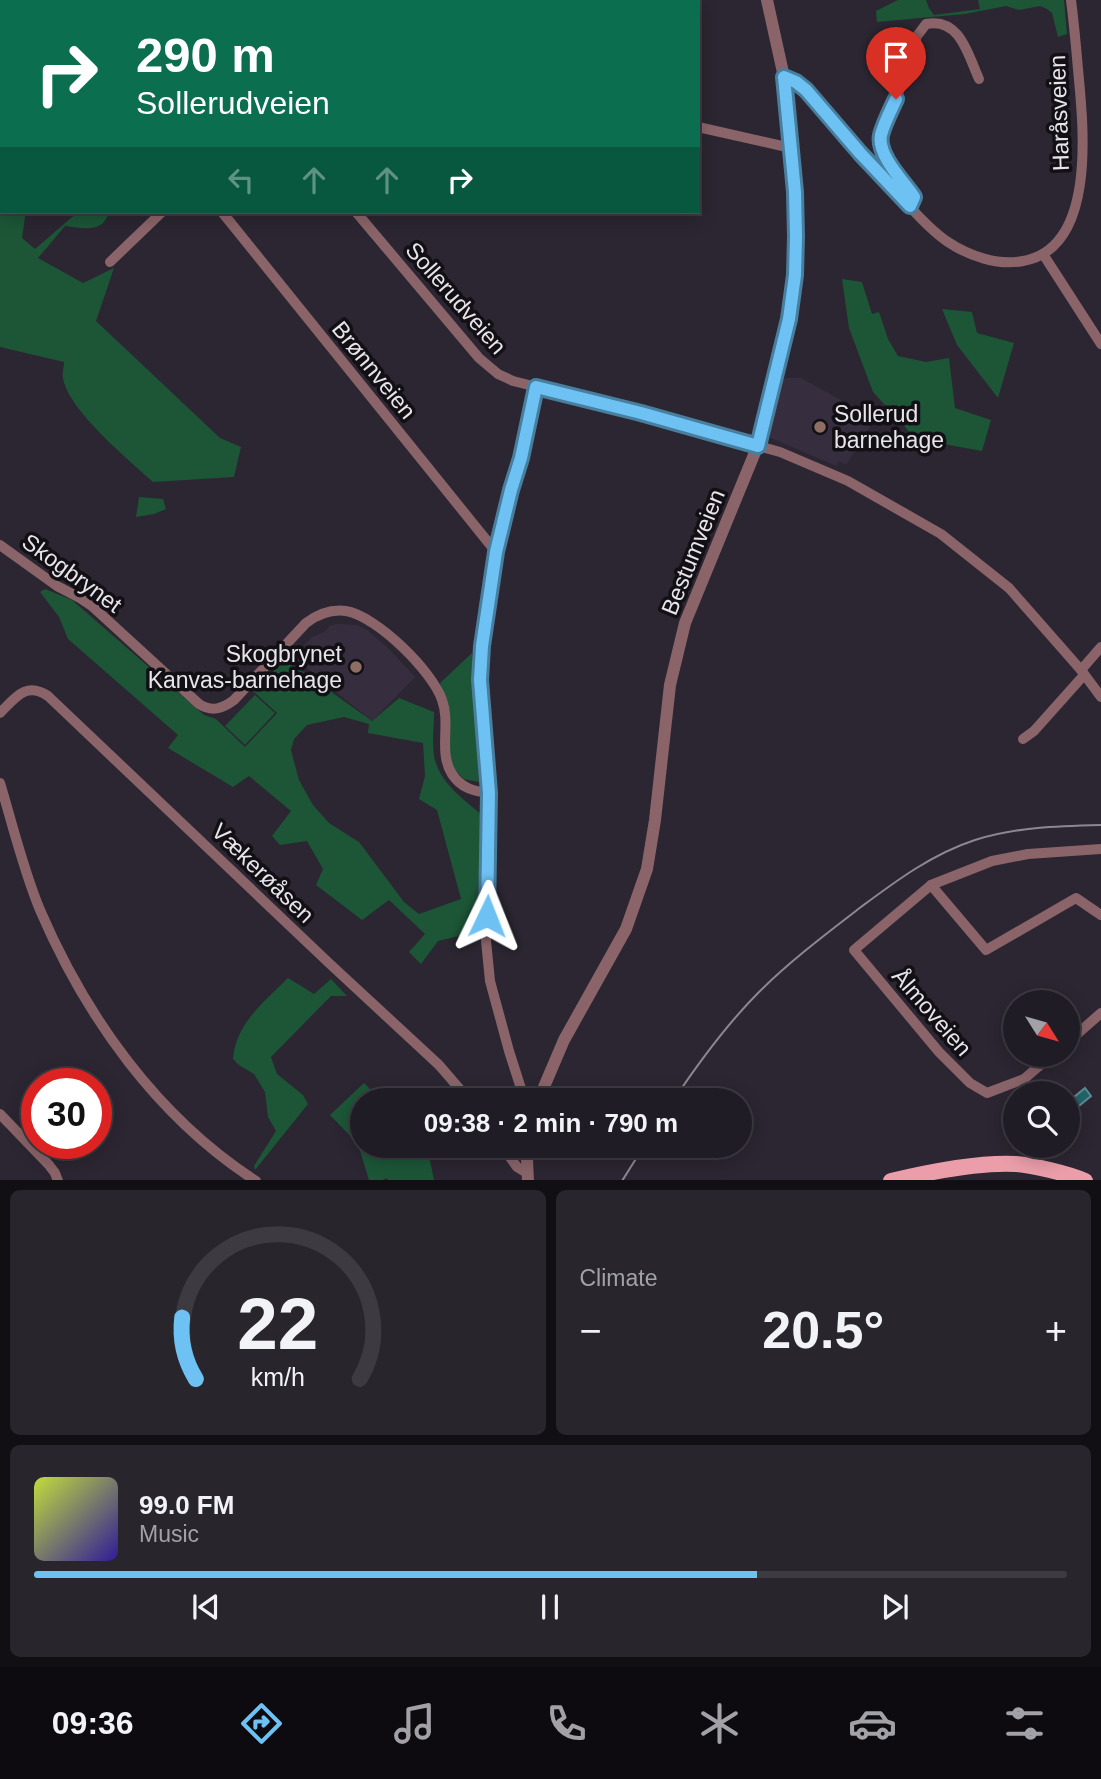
<!DOCTYPE html>
<html lang="en">
<head>
<meta charset="utf-8">
<style>
	:root { --surface:#201c25; --page:#28252d; --text:#f1f3f6; --muted:#a2a1a7; --line:#3d3a42; --accent:#6ec2f3 }
	body { margin:0; font-family:Arial,sans-serif; background:var(--page); color:var(--text); height:100vh; display:flex; flex-direction:column; font-size:26px; white-space:nowrap }
	* { box-sizing:border-box; margin:0 }
	p { font-size:23px; color:var(--muted) }
	.icon { flex:none; width:38px; height:38px; fill:none; stroke:currentColor; stroke-width:2; stroke-linecap:round; stroke-linejoin:round }
	.map { position:relative; height:1180px; overflow:hidden }
	.sheet { display:flex; flex-direction:column; gap:10px; padding:10px; background:#120f14; flex:1 }
	.sheet>* { flex:none }
	.guide { position:absolute; left:0px; top:0px; width:700px; height:214px; box-shadow:0 4px 18px #0003,0 0 0 2px var(--line); background:#0b6e4f; color:#fff; overflow:hidden }
	.needle { width:46px; rotate:127deg }
	.tools { position:absolute; left:1003px; top:990px; display:grid; gap:14px }
	.tools a { display:grid; place-items:center; width:77px; height:77px; border-radius:50%; background:var(--surface); box-shadow:0 4px 18px #0003,0 0 0 2px var(--line); font-size:35px }
	.speed { position:absolute; left:21px; top:1068px; display:flex; gap:14px; font-size:35px; font-weight:700; text-align:center }
	.speed>* { display:grid; place-content:center; width:91px; height:91px; border-radius:50%; background:var(--surface); box-shadow:0 4px 18px #0003,0 0 0 2px var(--line); line-height:1 }
	.speed .limit { border:10px solid #d22; background:#fff; color:#111 }
	.pin { position:absolute; display:grid; place-items:center; width:60px; height:60px; color:#fff; margin:-72px -30px; border-radius:50% 50% 50% 0; rotate:-45deg; box-shadow:0 0 7px #0007 }
	.pin .icon { rotate:45deg }
	.me { position:absolute; width:77px; margin:-38px; rotate:2deg; stroke-linejoin:round; filter:drop-shadow(0 0 5px #0008) }
	.turn { display:flex; align-items:center; gap:24px; height:147px; padding:0 21px; font-size:32px }
	.turn .icon { width:91px; height:91px; stroke-width:2.5 }
	.turn b { display:block; font-size:49px; line-height:60px }
	.lanes { display:flex; align-items:center; height:66px; padding:0 21px; background:#0003; justify-content:center; gap:35px; direction:ltr }
	.lanes .off { opacity:.35 }
	.big { font-size:52px; font-weight:800; line-height:1.1 }
	.sheet .card { flex:1; display:flex; flex-direction:column; justify-content:center; gap:10px; min-width:0; padding:0 24px; border-radius:10px; background:var(--page) }
	.sheet .dial { align-items:center; gap:0 }
	.dial svg { height:182px; overflow:visible; fill:none; stroke:var(--line); stroke-width:7; stroke-linecap:round; text-anchor:middle }
	.dial text { fill:var(--text); stroke:none }
	.song { display:flex; align-items:center; gap:21px }
	.cover { width:84px; height:84px; border-radius:10px; background:linear-gradient(135deg,hsl(70 70% 55%),hsl(250 70% 35%)) }
	.played { height:7px; border-radius:4px; background:linear-gradient(90deg,var(--accent) 70%,var(--line) 70%) }
	.keys { display:flex; justify-content:space-around; direction:ltr }
	.heat { display:flex; justify-content:space-between; align-items:center; font-size:38px; direction:ltr }
	.sheet .tiles { flex:1; display:grid; gap:10px; grid-template-columns:1fr 1fr }
	.card:last-child { grid-column:span 2 }
	.trip { position:absolute; left:350px; top:1088px; width:402px; height:70px; border-radius:35px; background:var(--surface); box-shadow:0 4px 18px #0003,0 0 0 2px var(--line); font-weight:800; line-height:70px; text-align:center }
	.menu { display:flex; height:112px; justify-content:space-around; align-items:center; background:#0d0b0f; color:var(--muted) }
	.menu .icon { width:49px; height:49px }
	.menu .current { color:var(--accent) }
	.menu b { font-size:32px; color:var(--text) }
	.map>svg:first-child { display:block }
	.built { fill:#362e3e }
	.green { fill:#1c5637; fill-rule:evenodd }
	.water { fill:#22636a; stroke:#5d8a91; stroke-width:2 }
	.lines { fill:none; stroke-linecap:round; stroke-linejoin:round }
	.minor { stroke:#8a6469; stroke-width:10 }
	.tertiary { stroke:#8a6469; stroke-width:12 }
	.primary { stroke:#eb9eaa; stroke-width:16 }
	.tram { stroke:#8c8790; stroke-width:2 }
	.rail { stroke:#8c8790; stroke-width:3.5; stroke-dasharray:10 5; stroke-linecap:butt }
	.route-casing { stroke:#487e9e; stroke-width:18 }
	.route { stroke:#6ec2f3; stroke-width:12 }
	.education-dot { fill:#8d6e63; stroke:#131015; stroke-width:2.5 }
	.labels { text-anchor:middle; dominant-baseline:central; stroke-width:7; stroke-linejoin:round; paint-order:stroke }
	.street-label { font-size:23px; fill:#e8e4eb; stroke:#131015 }
	.poi-label { font-size:23px; fill:#e8e4eb; stroke:#131015; text-anchor:start }
</style>
</head>
<body>
<div class="map">
<svg width="1101" height="1181" viewBox="0 0 1101 1181">
	<rect width="100%" height="100%" fill="#2b2631"/>
	<g class="built">
		<polygon points="783,378 801,378 875,419 846,465 839,461 836,466 771,438 768,433"/>
		<polygon points="338,624 357,625 367,630 387,647 415,677 372,721 293,657 312,637 326,631 329,626"/>
	</g>
	<g class="green">
		<polygon points="898,0 926,0 929,8 934,15 980,9 978,0 1064,0 1067,34 1058,37 1052,13 1047,9 1040,6 1019,10 1006,6 965,14 877,22 876,11"/>
		<path d="M0 210 5 214 8 212H24L25 217 22 238 35 249 78 212H109C103 234 83 228 65 226L38 258 83 283 114 268 96 321 220 438 241 447 234 477 153 482C129 460 68 410 63 378 62 373 64 367 64 362L0 347Z"/>
		<polygon points="842,279 862,282 872,314 879,312 888,339 898,356 926,362 949,358 955,408 991,420 982,451 916,439 873,392 849,328"/>
		<polygon points="942,309 972,312 977,333 1014,343 998,398 957,345"/>
		<polygon points="139,497 163,499 166,509 154,514 136,517"/>
		<path d="M45 589 72 600 204 715 216 719 245 747 277 713 253 691 285 659 372 721 399 698 434 712C434 726 432 742 434 756 439 782 462 798 481 814L477 932 438 941 421 964 409 952 425 934 389 900 362 920 316 885 323 869 307 841 280 845 272 836 291 811 249 776 233 787 168 748 178 735 68 639 59 617 40 592ZM344 717 369 724 368 733 423 743 425 776 419 799 437 810 461 899 419 914 404 902 359 842 329 823 313 805 299 780 291 750 294 739 307 725Z"/>
		<polygon points="472,653 479,782 464,779 453,768 447,747 448,705 440,683"/>
		<polygon points="255,695 275,713 245,745 225,726"/>
		<path d="M288 978 314 994 331 979 347 996H331L271 1057 277 1074 303 1095 308 1104 255 1170 254 1166 276 1131 268 1117 265 1092 254 1074 239 1065 233 1059C236 1023 264 1002 288 978Z"/>
		<polygon points="364,1083 382,1101 362,1101 362,1146 427,1146 434,1180 388,1181 387,1178 383,1180 369,1180 358,1144 330,1115"/>
	</g>
	<polygon class="water" points="1085,1088 1091,1096 1074,1110 1068,1102"/>
	<g class="lines">
		<g class="minor">
			<polyline points="191,0 192,2"/>
			<polyline points="483,0 484,2"/>
			<polyline points="200,2 203,0"/>
			<path d="M784 77 796 82 806 90C838 128 870 166 905 202 919 216 931 231 948 242 969 256 998 266 1023 261 1098 248 1083 123 1078 69 1076 46 1074 23 1071 0"/>
			<polyline points="698,127 791,148"/>
			<path d="M910 207 913 197 912 194 885 157 881 145V136L901 86 917 36 926 24C960 17 968 55 979 79"/>
			<polyline points="222,212 496,552"/>
			<polyline points="356,212 479,358 498,374 513,381 641,413 780,452 848,481 941,534 1009,588 1081,670 1101,697"/>
			<polyline points="1043,254 1101,344"/>
			<polyline points="110,262 162,212"/>
			<path d="M0 545 57 586 80 598 92 606 199 704C212 712 222 709 234 700L306 623C318 614 331 609 346 611 377 616 433 672 442 700 451 724 438 752 452 774 461 788 473 791 489 793"/>
			<polyline points="1081,670 1101,647"/>
			<path d="M0 713C15 698 26 681 48 696L330 964 439 1065 470 1101"/>
			<polyline points="1023,739 1034,731 1084,675"/>
			<path d="M0 783C13 826 23 869 40 910 86 1017 157 1117 256 1181"/>
			<polyline points="931,885 986,950 1076,898 1101,915"/>
			<polyline points="1068,1042 1101,1013"/>
			<polyline points="1052,1055 1024,1079 987,1093 970,1083 939,1052 854,950 931,885 992,861 1028,854 1101,849"/>
			<polyline points="525,1101 509,1051 490,981 486,941 489,793 480,679 482,646 496,552 511,490 521,458 536,387"/>
			<polyline points="0,1114 49,1165 55,1173 58,1181"/>
			<polyline points="502,1146 517,1167 527,1173"/>
		</g>
		<g class="tertiary">
			<polyline points="538,1101 564,1040 626,929 647,869 655,820 670,685 685,623 758,445 789,319 795,275 796,236 795,192 784,77 767,0"/>
			<polyline points="528,1181 527,1159 529,1146"/>
		</g>
		<path class="primary" d="M891 1181C929 1172 977 1162 1016 1164 1032 1165 1070 1174 1085 1181"/>
		<g class="tram">
			<path d="M673 1101C699 1062 726 1025 759 992 790 961 826 934 861 907 896 881 932 854 975 840 1016 827 1058 826 1101 825"/>
			<polyline points="622,1181 644,1146"/>
		</g>
		<g class="rail">
			<polyline points="14,2 15,0"/>
			<polyline points="0,4 1,0"/>
			<polyline points="0,41 2,36"/>
		</g>
	</g>
	<g class="lines">
		<g class="route-casing">
			<path id="route" d="M487 916 489 793 480 680 482 646 496 552 511 490 521 458 536 387 641 413 758 446 789 319 795 275 796 236 795 192 784 77 796 82 806 90 860 153 910 206 914 197 912 194C901 179 877 154 881 135 884 123 891 110 896 99"/>
		</g>
		<use href="#route" class="route"/>
	</g>
	<g class="education-dot">
		<circle cx="820" cy="427" r="7"/>
		<circle cx="356" cy="667" r="7"/>
	</g>
	<g class="labels">
		<g class="street-label">
			<text transform="translate(1059 113) rotate(-92)">Haråsveien</text>
			<text transform="translate(456 298) rotate(49)">Sollerudveien</text>
			<text transform="translate(374 370) rotate(51)">Brønnveien</text>
			<text transform="translate(693 552) rotate(-68)">Bestumveien</text>
			<text transform="translate(72 573) rotate(36)">Skogbrynet</text>
			<text transform="translate(263 873) rotate(44)">Vækerøåsen</text>
			<text transform="translate(932 1012) rotate(49)">Ålmoveien</text>
		</g>
		<g class="poi-label">
			<text x="834" y="414">Sollerud<tspan x="834" dy="26">barnehage</tspan></text>
			<text x="342" y="654" text-anchor="end">Skogbrynet<tspan x="342" dy="26">Kanvas-barnehage</tspan></text>
		</g>
	</g>
</svg>
<div class="tools">
<a><svg class="needle" viewBox="-14 -14 28 28"><path d="M0-13l5 13h-10z" fill="#e53935"/><path d="M0 13l5-13h-10z" fill="#a2a1a7"/></svg></a>
<a><svg class="icon" aria-label="search" viewBox="0 0 24 24"><circle cx="10" cy="10" r="6"/><path d="M15 15l6 6"/></svg></a>
</div>
<div class="speed"><div class="limit">30</div></div>
<div class="pin" style="left:896px;top:99px;background:#d93025"><svg class="icon" aria-label="arrive" viewBox="0 0 24 24"><path d="M6 21V4h12l-3 4 3 4H6"/></svg></div>
<svg class="me" style="left:487px;top:916px" viewBox="-20 -20 40 40"><path d="M0-17L14 15 0 8-14 15z" fill="#6ec2f3" stroke="#fff" stroke-width="4"/></svg>
<div class="trip">09:38 · 2 min · 790 m</div>
<div class="guide">
<div class="turn"><svg class="icon" aria-label="right" viewBox="0 0 24 24"><path d="M7 20v-9h11M14 6l5 5-5 5"/></svg><div><b>290 m</b>Sollerudveien</div></div>
<div class="lanes"><svg class="icon off" aria-label="left" viewBox="0 0 24 24"><path d="M17 20v-9H6M10 6l-5 5 5 5"/></svg><svg class="icon off" aria-label="ahead" viewBox="0 0 24 24"><path d="M12 20V5M6 11l6-6 6 6"/></svg><svg class="icon off" aria-label="ahead" viewBox="0 0 24 24"><path d="M12 20V5M6 11l6-6 6 6"/></svg><svg class="icon" aria-label="right" viewBox="0 0 24 24"><path d="M7 20v-9h11M14 6l5 5-5 5"/></svg></div>
</div>
</div>
<section class="sheet">
<div class="tiles">
<div class="card dial"><svg viewBox="0 0 100 80">
<path d="M14 69A42 42 0 1 1 86 69"/>
<path d="M14 69A42 42 0 0 1 8 42" stroke="#6ec2f3"/>
<text x="50" y="56" font-size="32" font-weight="700">22</text>
<text x="50" y="72" font-size="11">km/h</text>
</svg></div>
<div class="card"><p>Climate</p>
<div class="heat"><a>−</a><b class="big">20.5°</b><a>+</a></div>
</div>
<div class="card">
<div class="song"><i class="cover"></i><div><b>99.0 FM</b><p>Music</p></div></div>
<div class="played"></div>
<div class="keys"><svg class="icon" aria-label="previous" viewBox="0 0 24 24"><path d="M18 5L8 12l10 7zM5 5v14"/></svg><svg class="icon" aria-label="pause" viewBox="0 0 24 24"><path d="M8 5v14M16 5v14"/></svg><svg class="icon" aria-label="next" viewBox="0 0 24 24"><path d="M6 5l10 7-10 7zM19 5v14"/></svg></div>
</div>
</div>
</section>
<nav class="menu">
<b>09:36</b>
<svg class="icon current" aria-label="directions" viewBox="0 0 24 24"><path d="M12 3l9 9-9 9-9-9zM9 14v-3h6M13 9l2 2-2 2"/></svg>
<svg class="icon" aria-label="music" viewBox="0 0 24 24"><path d="M9 18V5l10-2v13"/><circle cx="6" cy="18" r="3"/><circle cx="16" cy="16" r="3"/></svg>
<svg class="icon" aria-label="phone" viewBox="0 0 24 24"><path d="M5 4h4l2 5-3 2q2 4 5 5l2-3 5 2v4C11 20 4 13 5 4z"/></svg>
<svg class="icon" aria-label="climate" viewBox="0 0 24 24"><path d="M12 3v18M4 7l16 10M4 17L20 7"/></svg>
<svg class="icon" aria-label="car" viewBox="0 0 24 24"><path d="M5 17H2v-5l4-1 3-4h7l3 4 3 1v5h-3M9 17h6M6 11h13"/><circle cx="7" cy="17" r="2"/><circle cx="17" cy="17" r="2"/></svg>
<svg class="icon" aria-label="filters" viewBox="0 0 24 24"><path d="M4 7h16M4 17h16"/><circle cx="9" cy="7" r="2"/><circle cx="15" cy="17" r="2"/></svg>
</nav>
</body>
</html>
